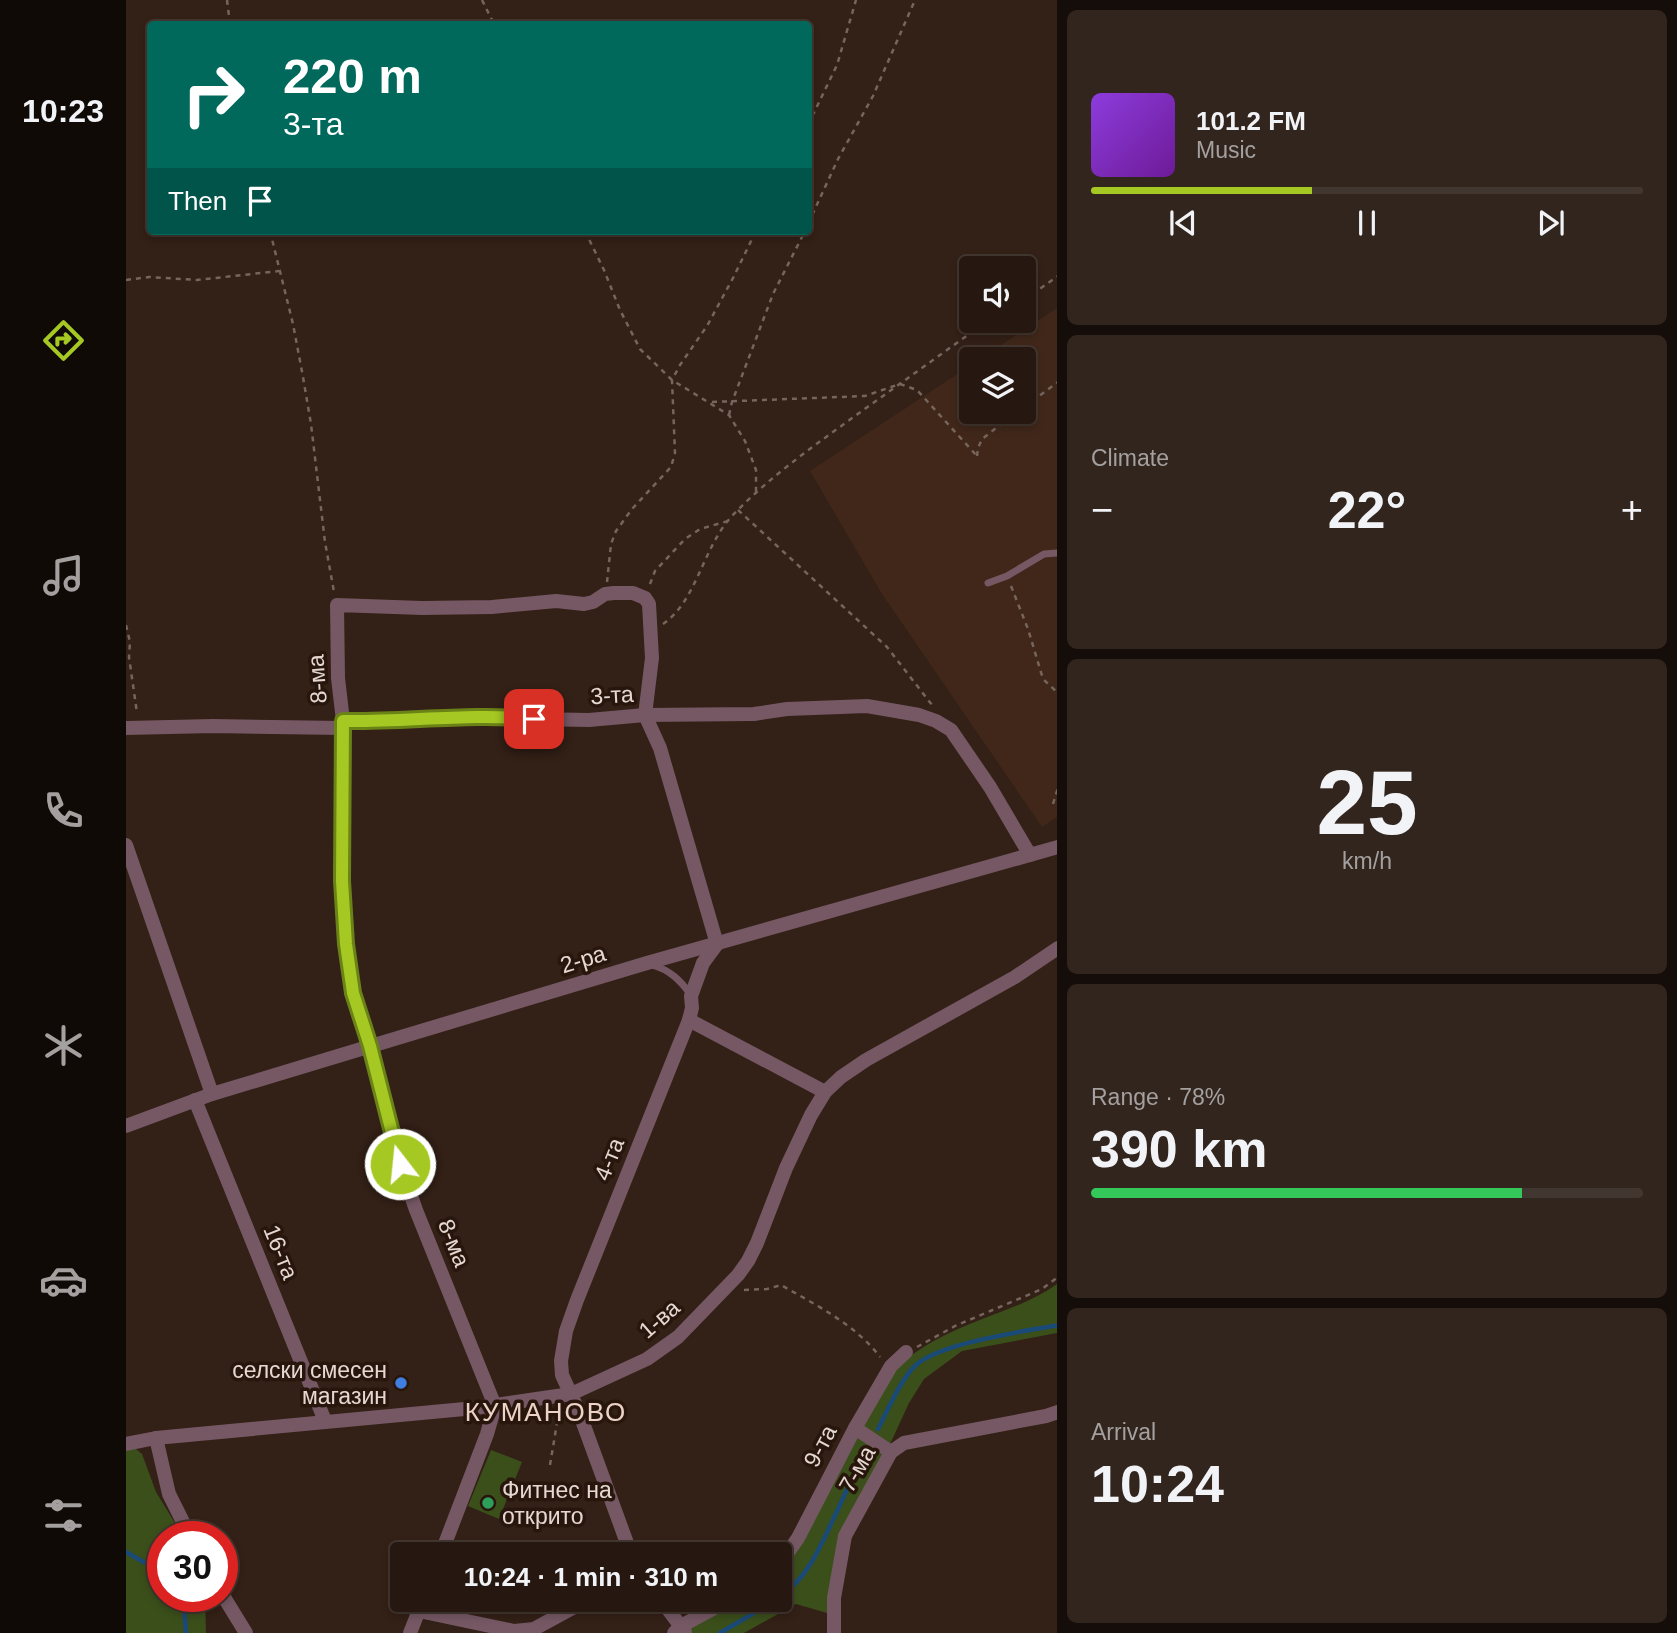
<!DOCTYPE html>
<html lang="en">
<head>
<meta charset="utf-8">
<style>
	:root { --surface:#261810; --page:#32251e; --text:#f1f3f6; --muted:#a4a09f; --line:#423730; --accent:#a5c823 }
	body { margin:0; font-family:Arial,sans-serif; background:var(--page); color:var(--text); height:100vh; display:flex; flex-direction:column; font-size:26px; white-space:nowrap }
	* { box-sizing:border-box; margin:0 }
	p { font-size:23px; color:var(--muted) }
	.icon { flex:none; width:38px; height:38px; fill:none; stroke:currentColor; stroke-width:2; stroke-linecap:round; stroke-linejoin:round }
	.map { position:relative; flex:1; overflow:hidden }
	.sheet { display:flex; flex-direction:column; gap:10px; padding:10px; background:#150d09; width:620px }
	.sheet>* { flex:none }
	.hud { position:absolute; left:21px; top:21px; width:665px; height:214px; border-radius:7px; box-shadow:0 4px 10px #0003,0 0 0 2px var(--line); background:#00695c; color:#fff; overflow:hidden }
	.tools { position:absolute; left:833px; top:256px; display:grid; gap:14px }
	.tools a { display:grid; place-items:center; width:77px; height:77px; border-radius:7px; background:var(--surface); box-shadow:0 4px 10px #0003,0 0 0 2px var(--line); font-size:35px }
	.speed { position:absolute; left:21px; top:1521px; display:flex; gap:14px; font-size:35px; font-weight:700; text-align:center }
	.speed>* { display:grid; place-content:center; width:91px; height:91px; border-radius:50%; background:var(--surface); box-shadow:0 4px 10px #0003,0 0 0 2px var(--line); line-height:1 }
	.speed .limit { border:10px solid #d22; background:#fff; color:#111 }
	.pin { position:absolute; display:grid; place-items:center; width:60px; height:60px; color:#fff; margin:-30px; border-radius:14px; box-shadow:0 4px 10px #0006 }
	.me { position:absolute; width:77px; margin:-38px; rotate:344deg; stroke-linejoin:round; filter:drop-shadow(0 0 5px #0008) }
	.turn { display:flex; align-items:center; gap:24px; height:147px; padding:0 21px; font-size:32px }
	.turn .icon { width:91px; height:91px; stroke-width:2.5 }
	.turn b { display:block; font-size:49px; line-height:60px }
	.then { display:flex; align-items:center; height:66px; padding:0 21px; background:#0003; gap:14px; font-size:26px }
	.big { font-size:52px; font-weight:700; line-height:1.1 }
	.sheet .card { flex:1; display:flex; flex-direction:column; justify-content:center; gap:10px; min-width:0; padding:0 24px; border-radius:10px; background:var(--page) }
	.sheet .dial { align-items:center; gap:0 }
	.dial b { font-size:91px; line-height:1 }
	.song { display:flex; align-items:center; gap:21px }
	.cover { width:84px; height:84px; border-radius:10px; background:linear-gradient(135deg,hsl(270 70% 55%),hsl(280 70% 35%)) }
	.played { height:7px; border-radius:4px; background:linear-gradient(90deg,var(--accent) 40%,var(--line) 40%) }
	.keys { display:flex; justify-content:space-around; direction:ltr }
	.heat { display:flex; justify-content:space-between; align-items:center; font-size:38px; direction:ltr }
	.charge { height:10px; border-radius:5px; background:linear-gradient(90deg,#34c759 78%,var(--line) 0) }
	.trip { position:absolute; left:264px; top:1542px; width:402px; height:70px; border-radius:7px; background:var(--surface); box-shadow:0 4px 10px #0003,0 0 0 2px var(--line); font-weight:700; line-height:70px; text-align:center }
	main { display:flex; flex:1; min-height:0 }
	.tab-bar { display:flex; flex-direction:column; width:126px; justify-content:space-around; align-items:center; background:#0f0a06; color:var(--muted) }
	.tab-bar .icon { width:49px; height:49px }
	.tab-bar .active { color:var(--accent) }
	.tab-bar b { font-size:32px; color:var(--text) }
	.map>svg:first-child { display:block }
	.built { fill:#40271a }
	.green { fill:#3b4f1b }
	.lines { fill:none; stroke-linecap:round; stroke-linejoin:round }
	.stream { stroke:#1a4a77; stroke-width:4.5 }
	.path { stroke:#76655d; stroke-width:2.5; stroke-dasharray:5 5; stroke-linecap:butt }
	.lane { stroke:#755864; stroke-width:7 }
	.street { stroke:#755864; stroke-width:14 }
	.route-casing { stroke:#6b8217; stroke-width:18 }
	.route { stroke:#a5c823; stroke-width:12 }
	.shop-dot { fill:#3f7fe0; stroke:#28160d; stroke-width:2.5 }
	.leisure-dot { fill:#2e9e5b; stroke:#28160d; stroke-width:2.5 }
	.labels { text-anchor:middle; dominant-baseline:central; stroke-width:7; stroke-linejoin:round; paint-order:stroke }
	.street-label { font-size:23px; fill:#e5d8d2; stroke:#28160d }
	.poi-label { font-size:23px; fill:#e5d8d2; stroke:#28160d; text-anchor:end }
	.quarter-label { font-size:26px; letter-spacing:2px; fill:#edd3c7; stroke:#28160d }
</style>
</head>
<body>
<main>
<nav class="tab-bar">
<b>10:23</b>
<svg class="icon active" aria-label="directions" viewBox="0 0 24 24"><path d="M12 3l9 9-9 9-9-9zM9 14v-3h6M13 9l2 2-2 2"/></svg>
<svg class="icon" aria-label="music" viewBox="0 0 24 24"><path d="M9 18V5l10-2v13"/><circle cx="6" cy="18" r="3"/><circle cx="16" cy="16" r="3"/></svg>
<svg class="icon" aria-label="phone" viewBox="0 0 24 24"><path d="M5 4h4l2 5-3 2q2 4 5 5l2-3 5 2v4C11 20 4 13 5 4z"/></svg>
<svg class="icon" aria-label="climate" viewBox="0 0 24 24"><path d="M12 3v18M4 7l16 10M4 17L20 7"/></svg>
<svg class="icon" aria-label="car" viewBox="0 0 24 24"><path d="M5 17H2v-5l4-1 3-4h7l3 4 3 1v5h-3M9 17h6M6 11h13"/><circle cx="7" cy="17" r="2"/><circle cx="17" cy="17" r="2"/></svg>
<svg class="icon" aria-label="filters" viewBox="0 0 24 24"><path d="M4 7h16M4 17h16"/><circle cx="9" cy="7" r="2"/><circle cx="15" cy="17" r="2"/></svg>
</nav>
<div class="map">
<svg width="932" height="1633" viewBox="0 0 932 1633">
	<rect width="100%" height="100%" fill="#332016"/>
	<polygon class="built" points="931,308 931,817 916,827 756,594 684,471 845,365 845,411 898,411 898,359 854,359"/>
	<g class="green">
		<path d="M931 1284V1333L836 1351 798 1379 783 1403 765 1442 738 1491 703 1590 701 1613 670 1604 618 1633H557L614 1600H654L655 1572 664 1562 674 1546 768 1369C786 1353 809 1339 832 1329 865 1314 902 1305 931 1284Z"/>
		<polygon points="0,1441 16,1454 30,1492 57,1536 37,1536 37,1596 79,1596 80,1633 0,1633"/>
		<polygon points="365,1450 396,1462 373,1519 342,1506"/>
	</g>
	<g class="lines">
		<g class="stream">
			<path d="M752 1429C762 1410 775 1378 791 1364 819 1342 896 1332 932 1325"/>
			<polyline points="0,1552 33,1571 37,1575"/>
			<polyline points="53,1596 58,1606 60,1633"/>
			<path d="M654 1596C684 1577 697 1540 712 1509 721 1489 731 1469 741 1449"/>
			<polyline points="594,1633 650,1600"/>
		</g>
		<g class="path">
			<polyline points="101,0 104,24"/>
			<polyline points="356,0 368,24"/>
			<polyline points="682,125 711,65 730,0"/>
			<polyline points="682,224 712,159 747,96 789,0"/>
			<polyline points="144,231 167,324 177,377 185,424 199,542 208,592"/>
			<polyline points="459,231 478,270 494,310 514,349 546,380 603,415 619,441 630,470 630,492"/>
			<polyline points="0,280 23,277 71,280 153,271"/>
			<polyline points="898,300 932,276"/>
			<polyline points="586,402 739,396 774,384 791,390 851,456"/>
			<polyline points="898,407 932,382"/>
			<polyline points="603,415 606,402 647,294 679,231"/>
			<polyline points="851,456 852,448 856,439 892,411"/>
			<polyline points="612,510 761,647 806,705"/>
			<polyline points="481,582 485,544 490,531 506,509 545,467 549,453 546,380 554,365 581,326 607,278 630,231"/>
			<polyline points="524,584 529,571 559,539 574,529 602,521"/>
			<polyline points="885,586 902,629 917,679 932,693"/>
			<path d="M537 624C570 602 577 548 605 517 642 478 685 448 729 416 768 388 807 360 846 332L865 320"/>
			<polyline points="0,625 4,642 3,657 11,713"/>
			<polyline points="927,804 932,788"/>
			<path d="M618 1290 641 1289 655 1285C690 1305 730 1325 754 1357"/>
			<polyline points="791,1347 829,1326 916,1289 932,1277"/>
			<polyline points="424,1465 432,1417"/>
		</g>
		<g class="lane">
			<polyline points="862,583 881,576 918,554 932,553"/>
			<path d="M526 965C544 970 554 980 565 995"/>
		</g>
		<g class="street">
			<polyline points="217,721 259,721 374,716 408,719 463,720 519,715 534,748 591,944"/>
			<polyline points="0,728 87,726 217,728"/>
			<polyline points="0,845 86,1094"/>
			<polyline points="563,1020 699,1092"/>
			<polyline points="69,1100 199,1421"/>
			<polyline points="0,1126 86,1094 245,1046 521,963 932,847"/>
			<polyline points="729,1428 765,1452"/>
			<polyline points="30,1438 43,1494 64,1536"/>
			<polyline points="0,1444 30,1438 349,1408 424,1397 445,1394 521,1359 552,1337 612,1275 622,1261 631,1243 660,1168 685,1115 699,1092 715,1077 740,1060 889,977 932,948"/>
			<polyline points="315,1554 361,1434 369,1406 290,1210 274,1164 245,1046 227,993 221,944 216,881 217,721 212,678 211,605 296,608 366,607 430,601 458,604 467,602 479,594 488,593 507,593 519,598 523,604 526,658 519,715 628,714 661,709 741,706 793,715 810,721 825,730 864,787 904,855"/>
			<polyline points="505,1554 453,1412 436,1375 435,1361 440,1331 451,1300 563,1020 566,1008 565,996 577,963 591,944"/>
			<polyline points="654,1564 672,1538 729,1428 765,1366 780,1352"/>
			<polyline points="96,1594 120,1633"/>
			<polyline points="535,1600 559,1632"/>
			<polyline points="293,1611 388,1631 408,1629 461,1600"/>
			<polyline points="284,1633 297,1600"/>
			<polyline points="548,1633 555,1626 603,1600"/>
			<polyline points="708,1633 708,1598 719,1536 765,1452 778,1443 920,1416 932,1412"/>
		</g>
	</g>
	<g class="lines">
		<g class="route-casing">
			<path id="route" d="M274 1164 244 1046 227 993 220 944 216 881 217 721C281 722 345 713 408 719"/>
		</g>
		<use href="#route" class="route"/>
	</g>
	<circle class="shop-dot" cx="275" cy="1383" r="7"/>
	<circle class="leisure-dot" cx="362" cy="1503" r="7"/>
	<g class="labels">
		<g class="street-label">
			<text transform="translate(191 679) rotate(-94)">8-ма</text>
			<text transform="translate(486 695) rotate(-3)">3-та</text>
			<text transform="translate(457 959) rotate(-17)">2-ра</text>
			<text transform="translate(483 1159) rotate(-68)">4-та</text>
			<text transform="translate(328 1243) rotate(68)">8-ма</text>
			<text transform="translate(155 1252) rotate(68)">16-та</text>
			<text transform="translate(533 1319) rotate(-41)">1-ва</text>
			<text transform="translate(694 1446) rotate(-62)">9-та</text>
			<text transform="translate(731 1469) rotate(-60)">7-ма</text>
		</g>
		<g class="poi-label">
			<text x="261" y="1370">селски смесен<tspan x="261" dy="26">магазин</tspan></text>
			<text x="376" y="1490" text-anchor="start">Фитнес на<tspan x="376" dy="26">открито</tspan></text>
		</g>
		<g class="quarter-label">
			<text x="420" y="1412">КУМАНОВО</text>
		</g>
	</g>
</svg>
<div class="tools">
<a><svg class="icon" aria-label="sound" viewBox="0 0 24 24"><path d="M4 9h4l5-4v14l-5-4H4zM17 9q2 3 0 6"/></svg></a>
<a><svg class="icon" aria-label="layers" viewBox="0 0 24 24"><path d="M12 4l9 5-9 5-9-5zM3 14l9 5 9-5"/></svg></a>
</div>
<div class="speed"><div class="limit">30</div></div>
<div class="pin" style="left:408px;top:719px;background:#d93025"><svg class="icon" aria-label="arrive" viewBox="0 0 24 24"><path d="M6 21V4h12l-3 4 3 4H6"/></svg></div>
<svg class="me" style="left:274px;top:1164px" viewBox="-20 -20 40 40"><circle r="17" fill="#a5c823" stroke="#fff" stroke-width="3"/><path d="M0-11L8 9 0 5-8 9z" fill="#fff"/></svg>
<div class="trip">10:24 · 1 min · 310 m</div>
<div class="hud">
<div class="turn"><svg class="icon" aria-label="right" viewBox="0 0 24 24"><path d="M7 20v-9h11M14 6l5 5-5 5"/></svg><div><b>220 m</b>3-та</div></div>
<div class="then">Then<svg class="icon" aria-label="arrive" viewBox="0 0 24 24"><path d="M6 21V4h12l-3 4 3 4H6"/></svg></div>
</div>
</div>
<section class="sheet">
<div class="card">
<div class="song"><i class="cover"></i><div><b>101.2 FM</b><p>Music</p></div></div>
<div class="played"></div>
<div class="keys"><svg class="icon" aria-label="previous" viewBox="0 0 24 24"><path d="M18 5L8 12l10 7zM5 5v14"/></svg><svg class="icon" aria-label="pause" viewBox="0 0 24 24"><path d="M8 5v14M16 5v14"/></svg><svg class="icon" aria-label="next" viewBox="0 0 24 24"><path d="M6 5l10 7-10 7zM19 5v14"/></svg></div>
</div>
<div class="card"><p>Climate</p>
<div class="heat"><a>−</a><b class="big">22°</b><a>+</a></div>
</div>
<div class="card dial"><b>25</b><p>km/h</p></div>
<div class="card"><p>Range · 78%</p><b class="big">390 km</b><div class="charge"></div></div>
<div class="card"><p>Arrival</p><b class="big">10:24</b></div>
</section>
</main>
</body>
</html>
